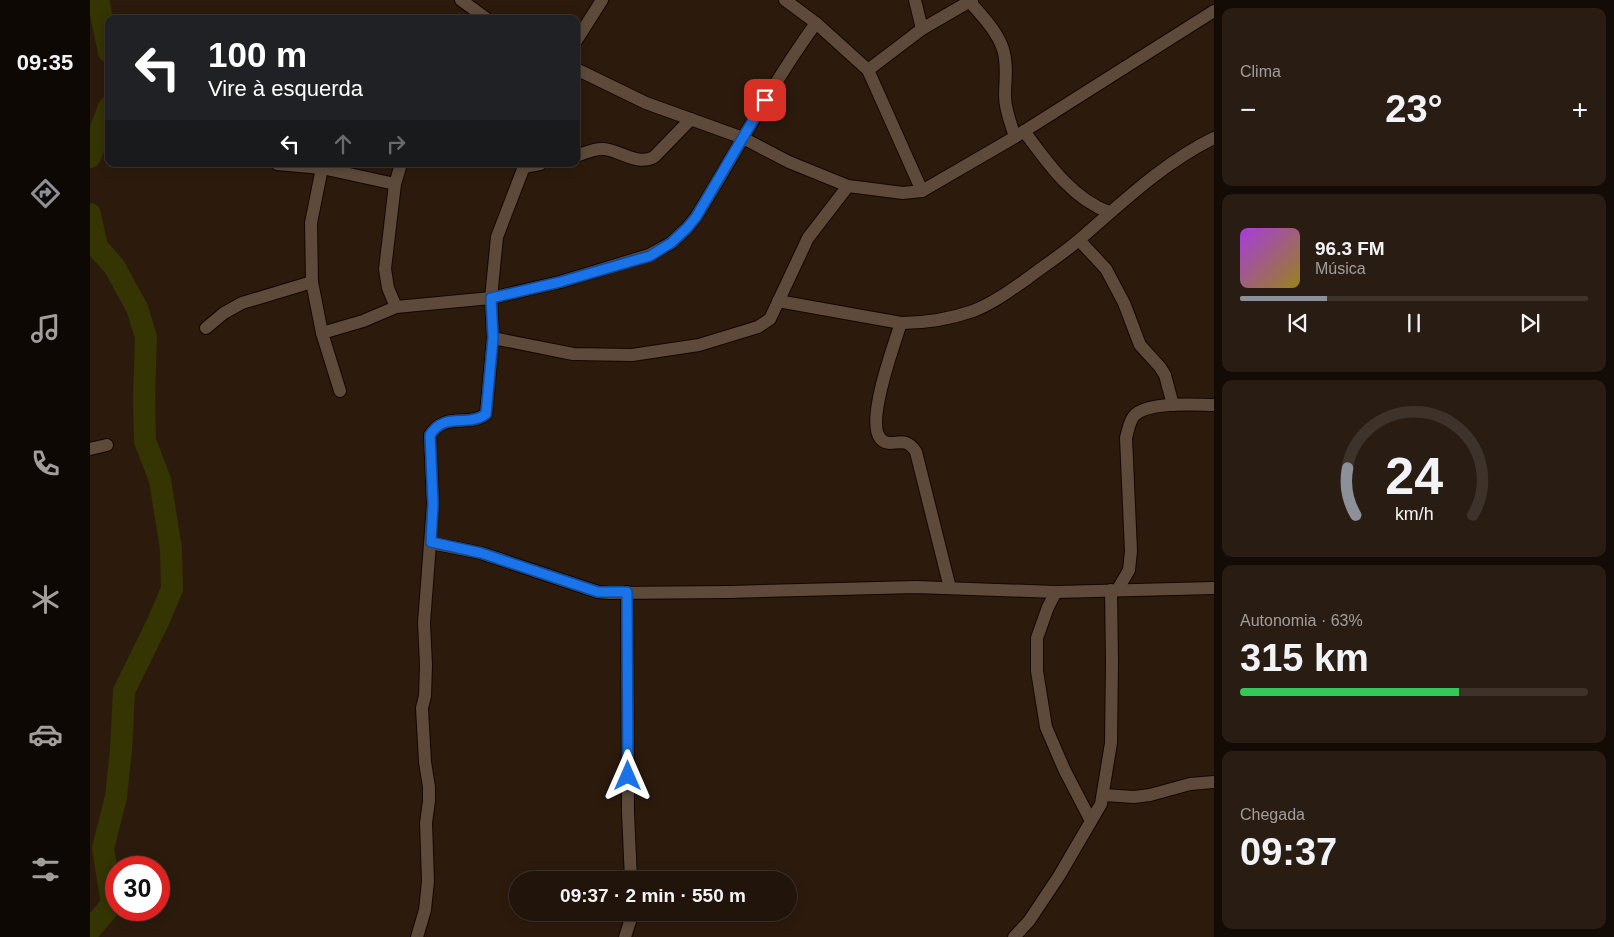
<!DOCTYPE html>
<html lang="pt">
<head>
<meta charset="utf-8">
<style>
	:root { --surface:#21140a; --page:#291d13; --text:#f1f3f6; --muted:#a29e9c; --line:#3e332b; --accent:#8c9099 }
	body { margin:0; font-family:Helvetica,sans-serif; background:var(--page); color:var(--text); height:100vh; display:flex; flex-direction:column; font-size:19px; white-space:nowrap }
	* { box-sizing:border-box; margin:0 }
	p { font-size:16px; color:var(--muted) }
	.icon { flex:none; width:28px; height:28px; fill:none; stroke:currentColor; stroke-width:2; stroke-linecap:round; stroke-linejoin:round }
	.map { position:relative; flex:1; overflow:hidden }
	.drawer { display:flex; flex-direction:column; gap:8px; padding:8px; background:#120b06; width:400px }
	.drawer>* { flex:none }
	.banner { position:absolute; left:15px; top:15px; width:475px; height:152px; border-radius:10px; box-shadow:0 2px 12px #0003,0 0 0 1px var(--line); background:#202124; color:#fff; overflow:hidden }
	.speed { position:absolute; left:15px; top:856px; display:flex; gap:10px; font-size:25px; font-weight:700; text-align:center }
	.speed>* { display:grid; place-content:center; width:65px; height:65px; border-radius:50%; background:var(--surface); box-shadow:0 2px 12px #0003,0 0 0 1px var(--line); line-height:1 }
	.speed .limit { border:8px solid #d22; background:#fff; color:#111 }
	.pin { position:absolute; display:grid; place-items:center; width:42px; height:42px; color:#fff; margin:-21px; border-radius:10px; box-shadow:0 2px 8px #0006 }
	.me { position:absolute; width:55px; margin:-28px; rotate:0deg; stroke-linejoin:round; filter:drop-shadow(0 0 4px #0008) }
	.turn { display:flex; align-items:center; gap:18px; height:105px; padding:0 20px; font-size:22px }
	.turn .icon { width:65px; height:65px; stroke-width:2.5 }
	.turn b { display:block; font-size:35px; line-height:42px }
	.lanes { display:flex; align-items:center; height:48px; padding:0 20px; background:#0003; justify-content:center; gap:25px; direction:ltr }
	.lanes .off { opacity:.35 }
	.big { font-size:38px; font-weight:800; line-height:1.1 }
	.drawer .widget { flex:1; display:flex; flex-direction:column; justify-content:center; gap:8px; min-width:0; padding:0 18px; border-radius:10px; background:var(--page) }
	.drawer .dial { align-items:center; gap:0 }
	.dial svg { height:130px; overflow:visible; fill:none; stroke:var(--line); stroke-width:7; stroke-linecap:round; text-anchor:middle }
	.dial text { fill:var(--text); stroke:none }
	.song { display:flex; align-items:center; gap:15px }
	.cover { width:60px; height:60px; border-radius:8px; background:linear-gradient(135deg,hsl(280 70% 55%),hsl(50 70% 35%)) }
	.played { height:5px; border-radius:2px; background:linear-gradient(90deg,var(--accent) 25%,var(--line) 25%) }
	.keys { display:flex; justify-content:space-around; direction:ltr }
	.heat { display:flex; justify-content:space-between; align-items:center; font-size:28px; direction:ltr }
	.charge { height:8px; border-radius:4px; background:linear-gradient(90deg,#34c759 63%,var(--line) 0) }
	.trip { position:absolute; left:419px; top:871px; width:288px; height:50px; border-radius:25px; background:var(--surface); box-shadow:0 2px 12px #0003,0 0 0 1px var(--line); font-weight:800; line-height:50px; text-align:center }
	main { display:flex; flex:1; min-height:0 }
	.dock { display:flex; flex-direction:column; width:90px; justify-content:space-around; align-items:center; background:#0d0804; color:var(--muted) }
	.dock .icon { width:35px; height:35px }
	.dock .selected { color:var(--accent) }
	.dock b { font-size:22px; color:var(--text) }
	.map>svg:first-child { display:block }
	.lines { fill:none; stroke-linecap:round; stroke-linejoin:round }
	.river { stroke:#343502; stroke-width:22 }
	.minor-casing { stroke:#130600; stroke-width:14 }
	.minor { stroke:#5d4a3a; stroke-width:12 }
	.route-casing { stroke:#114b97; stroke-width:12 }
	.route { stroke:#1a73e8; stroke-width:9 }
</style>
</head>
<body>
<main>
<nav class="dock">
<b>09:35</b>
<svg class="icon selected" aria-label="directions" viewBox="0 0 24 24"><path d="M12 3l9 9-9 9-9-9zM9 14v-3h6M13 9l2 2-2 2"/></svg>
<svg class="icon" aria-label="music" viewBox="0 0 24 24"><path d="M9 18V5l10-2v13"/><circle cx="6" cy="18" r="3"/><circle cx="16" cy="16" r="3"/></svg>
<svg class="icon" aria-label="phone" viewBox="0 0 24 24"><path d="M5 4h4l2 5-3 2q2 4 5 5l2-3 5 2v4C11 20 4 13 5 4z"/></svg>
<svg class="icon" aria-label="climate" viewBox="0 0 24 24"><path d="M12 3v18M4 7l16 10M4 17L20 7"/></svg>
<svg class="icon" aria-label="car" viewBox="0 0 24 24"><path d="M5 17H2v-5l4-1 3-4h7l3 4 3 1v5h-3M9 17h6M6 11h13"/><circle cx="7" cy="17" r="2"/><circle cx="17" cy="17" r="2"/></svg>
<svg class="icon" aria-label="filters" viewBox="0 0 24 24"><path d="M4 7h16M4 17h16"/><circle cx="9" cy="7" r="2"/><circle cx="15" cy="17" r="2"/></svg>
</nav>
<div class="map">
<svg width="1124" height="937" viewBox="0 0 1124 937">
	<rect width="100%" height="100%" fill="#2c1b0d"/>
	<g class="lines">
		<g class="river">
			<polyline points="8,0 19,52"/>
			<polyline points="0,157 19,107"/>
			<polyline points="0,214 7,247 24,266 47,308 56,337 54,398 55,441 70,480 81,549 82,589 68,622 34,691 31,750 26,797 13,848 22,904 0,930"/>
		</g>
		<g class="minor-casing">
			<g id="minor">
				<polyline points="371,0 397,19"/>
				<polyline points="695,0 726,23 778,70 832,191"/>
				<polyline points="825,0 832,29"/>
				<path d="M880 2C892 16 907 31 913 49 918 65 915 80 915 96 915 110 921 124 925 137"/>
				<polyline points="486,41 512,0"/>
				<polyline points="486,69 556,103 653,138 699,162 758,186 813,193 832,191 925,137 1124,11"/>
				<polyline points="778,70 832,29 882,0"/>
				<path d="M934 131C957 162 982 199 1019 212"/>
				<path d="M486 156C495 153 504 148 514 149 532 151 547 166 564 157L601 119"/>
				<polyline points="187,164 232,168 305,184"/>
				<polyline points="434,167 450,164"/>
				<polyline points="232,168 221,223 222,282 232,333 250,391"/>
				<polyline points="989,240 1016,269 1034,303 1050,345 1070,367 1075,375 1083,405"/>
				<path d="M688 301 811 323C835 323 860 319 883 311 902 304 921 290 938 278 955 265 974 253 990 239 1033 202 1073 163 1124 138"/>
				<polyline points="306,307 298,288 295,269 305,184 311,164"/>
				<path d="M811 323C804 345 776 420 790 438 800 451 814 432 826 452L860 588"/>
				<polyline points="116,328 134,313 152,303 222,282"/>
				<path d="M232 333 273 321 306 307 401 298 470 282 559 255 581 243 597 228 606 217C646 152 681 85 726 23"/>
				<polyline points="403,338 483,354 542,355 609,345 668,327 680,319 718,238 758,186"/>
				<polyline points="0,449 17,445"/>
				<polyline points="341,543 391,553 508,592 520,593 639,592 826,587 966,592 1124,588"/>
				<path d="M1028 589 1039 570 1041 551 1036 438C1038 431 1039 422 1044 416 1056 401 1106 405 1124 405"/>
				<polyline points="537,592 538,812 541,880"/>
				<polyline points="966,592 958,607 947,638 947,671 956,727 974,769 1001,821"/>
				<polyline points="1014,795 1044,797 1060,795 1100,784 1124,782"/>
				<path d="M327 937 335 910 338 881 336 823 339 801V787L335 762 332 708 335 696 336 665 334 623 343 504 340 435C355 411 378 428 396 414L403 338 401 298 407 237 435 164"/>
				<polyline points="535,937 543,912"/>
				<polyline points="924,937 939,921 969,876 1011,804 1021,743 1022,662 1021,590"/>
			</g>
		</g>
		<use href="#minor" class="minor"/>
	</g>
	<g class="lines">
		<g class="route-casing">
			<path id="route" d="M538 776 537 592H508L391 553 341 542 343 504 340 435C355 411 378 428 396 414L403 338 401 298 470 282 560 256 581 243 597 228 606 217 675 100"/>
		</g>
		<use href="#route" class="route"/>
	</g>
</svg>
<div class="speed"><div class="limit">30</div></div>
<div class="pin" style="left:675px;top:100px;background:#d93025"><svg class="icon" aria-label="arrive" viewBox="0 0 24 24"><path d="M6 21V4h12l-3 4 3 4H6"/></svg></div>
<svg class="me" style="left:538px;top:776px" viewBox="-20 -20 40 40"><path d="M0-17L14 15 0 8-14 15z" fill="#1a73e8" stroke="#fff" stroke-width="4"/></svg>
<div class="trip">09:37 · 2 min · 550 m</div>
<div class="banner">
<div class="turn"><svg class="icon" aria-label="left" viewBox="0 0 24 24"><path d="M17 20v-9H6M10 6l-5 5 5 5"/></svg><div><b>100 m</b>Vire à esquerda</div></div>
<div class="lanes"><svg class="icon" aria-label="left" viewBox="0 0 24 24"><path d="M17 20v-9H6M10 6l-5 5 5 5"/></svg><svg class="icon off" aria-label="ahead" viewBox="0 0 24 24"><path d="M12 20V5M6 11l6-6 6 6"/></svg><svg class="icon off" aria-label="right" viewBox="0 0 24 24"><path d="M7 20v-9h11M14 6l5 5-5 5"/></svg></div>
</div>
</div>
<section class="drawer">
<div class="widget"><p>Clima</p>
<div class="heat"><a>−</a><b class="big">23°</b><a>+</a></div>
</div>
<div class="widget">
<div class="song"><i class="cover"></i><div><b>96.3 FM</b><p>Música</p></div></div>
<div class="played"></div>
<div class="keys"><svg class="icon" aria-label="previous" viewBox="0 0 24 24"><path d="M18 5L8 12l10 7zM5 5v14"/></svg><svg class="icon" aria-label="pause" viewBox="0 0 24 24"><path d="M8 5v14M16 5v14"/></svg><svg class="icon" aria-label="next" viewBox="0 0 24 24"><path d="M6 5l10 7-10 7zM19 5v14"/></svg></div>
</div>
<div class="widget dial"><svg viewBox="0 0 100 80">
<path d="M14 69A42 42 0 1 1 86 69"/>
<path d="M14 69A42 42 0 0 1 9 40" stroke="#8c9099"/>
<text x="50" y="56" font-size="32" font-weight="700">24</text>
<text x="50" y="72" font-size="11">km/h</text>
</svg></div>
<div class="widget"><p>Autonomia · 63%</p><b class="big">315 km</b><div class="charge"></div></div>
<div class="widget"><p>Chegada</p><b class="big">09:37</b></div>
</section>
</main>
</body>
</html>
